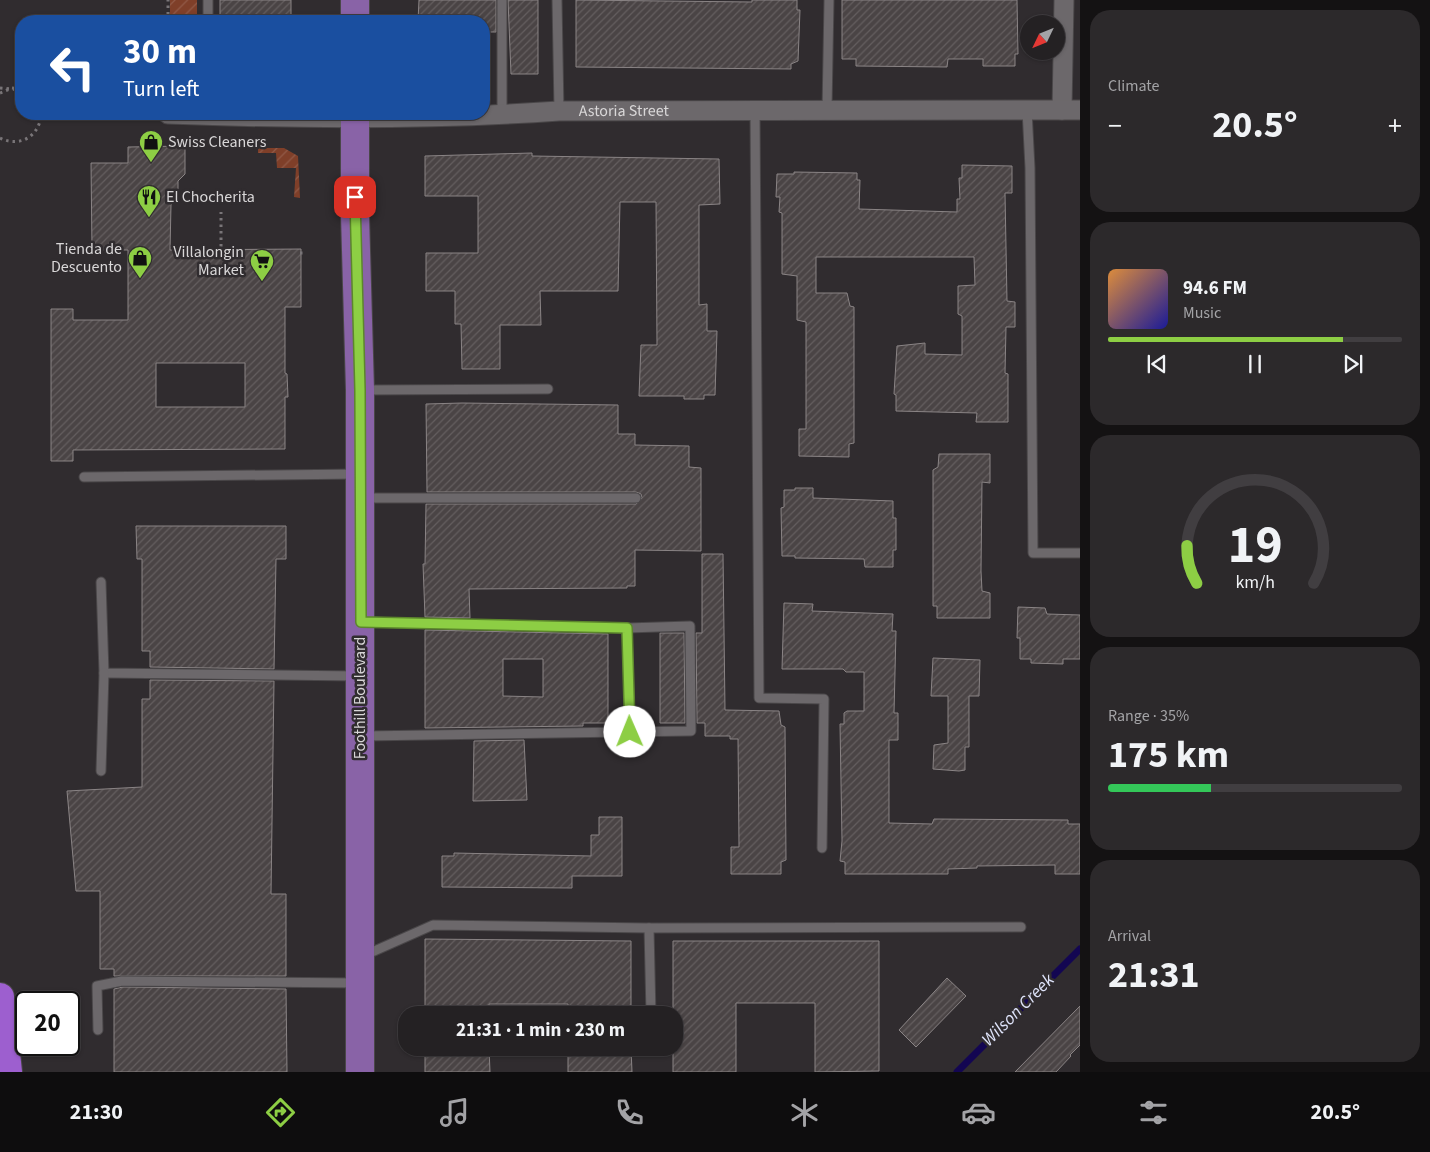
<!DOCTYPE html>
<html lang="en">
<head>
<meta charset="utf-8">
<style>
	:root { --surface:#242123; --page:#2c292b; --text:#f1f3f6; --muted:#a3a3a6; --line:#413e41; --accent:#8dce44 }
	body { margin:0; font-family:"Source Sans 3",sans-serif; background:var(--page); color:var(--text); height:100vh; display:flex; flex-direction:column; font-size:19px; white-space:nowrap }
	* { box-sizing:border-box; margin:0 }
	p { font-size:16px; color:var(--muted) }
	.icon { flex:none; width:28px; height:28px; fill:none; stroke:currentColor; stroke-width:2; stroke-linecap:round; stroke-linejoin:round }
	.map { position:relative; flex:1; overflow:hidden }
	.drawer { display:flex; flex-direction:column; gap:10px; padding:10px; background:#141213; width:350px }
	.drawer>* { flex:none }
	.guide { position:absolute; left:15px; top:15px; width:475px; height:105px; border-radius:20px; box-shadow:0 1px 4px #0004,0 0 0 1px var(--line); background:#1a4fa0; color:#fff; overflow:hidden }
	.needle { width:32px; rotate:227deg }
	.controls { position:absolute; left:1020px; top:15px; display:grid; gap:10px }
	.controls a { display:grid; place-items:center; width:45px; height:45px; border-radius:50%; background:var(--surface); box-shadow:0 1px 4px #0004,0 0 0 1px var(--line); font-size:25px }
	.speed { position:absolute; left:15px; top:991px; display:flex; gap:10px; font-size:25px; font-weight:700; text-align:center }
	.speed>* { display:grid; place-content:center; width:65px; height:65px; border-radius:50%; background:var(--surface); box-shadow:0 1px 4px #0004,0 0 0 1px var(--line); line-height:1 }
	.speed .limit { border:2px solid #111; border-radius:8px; background:#fff; color:#111 }
	.pin { position:absolute; display:grid; place-items:center; width:42px; height:42px; color:#fff; margin:-21px; border-radius:10px; box-shadow:0 2px 8px #0006 }
	.me { position:absolute; width:55px; margin:-28px; rotate:359deg; stroke-linejoin:round; filter:drop-shadow(0 0 4px #0008) }
	.turn { display:flex; align-items:center; gap:18px; height:105px; padding:0 25px; font-size:22px }
	.turn .icon { width:65px; height:65px; stroke-width:2.5 }
	.turn b { display:block; font-size:35px; line-height:42px }
	.big { font-size:38px; font-weight:700; line-height:1.1 }
	.drawer .tile { flex:1; display:flex; flex-direction:column; justify-content:center; gap:8px; min-width:0; padding:0 18px; border-radius:20px; background:var(--page) }
	.drawer .dial { align-items:center; gap:0 }
	.dial svg { height:130px; overflow:visible; fill:none; stroke:var(--line); stroke-width:7; stroke-linecap:round; text-anchor:middle }
	.dial text { fill:var(--text); stroke:none }
	.song { display:flex; align-items:center; gap:15px }
	.cover { width:60px; height:60px; border-radius:8px; background:linear-gradient(135deg,hsl(30 70% 55%),hsl(240 70% 35%)) }
	.played { height:5px; border-radius:2px; background:linear-gradient(90deg,var(--accent) 80%,var(--line) 80%) }
	.keys { display:flex; justify-content:space-around; direction:ltr }
	.heat { display:flex; justify-content:space-between; align-items:center; font-size:28px; direction:ltr }
	.charge { height:8px; border-radius:4px; background:linear-gradient(90deg,#34c759 35%,var(--line) 0) }
	.trip { position:absolute; left:398px; top:1006px; width:285px; height:50px; border-radius:20px; background:var(--surface); box-shadow:0 1px 4px #0004,0 0 0 1px var(--line); font-weight:700; line-height:50px; text-align:center }
	.dock { display:flex; height:80px; justify-content:space-around; align-items:center; background:#0e0d0e; color:var(--muted) }
	.dock .icon { width:35px; height:35px }
	.dock .current { color:var(--accent) }
	.dock b { font-size:22px; color:var(--text) }
	main { display:flex; flex:1; min-height:0 }
	.map>svg:first-child { display:block }
	.garden { fill:url(#garden-furrows) }
	.lines { fill:none; stroke-linecap:round; stroke-linejoin:round }
	.stream { stroke:#130652; stroke-width:7 }
	.building { fill:url(#building-hatch); stroke:#8a8485; fill-rule:evenodd }
	.service-casing { stroke:#4a4749; stroke-width:11 }
	.minor-casing { stroke:#4a4749; stroke-width:21 }
	.primary-casing { stroke:#4a4749; stroke-width:30 }
	.motorway-casing { stroke:#4a4749; stroke-width:30 }
	.path { stroke:#797578; stroke-width:3; stroke-dasharray:2.5 4; stroke-linecap:butt }
	.service { stroke:#6c686b; stroke-width:9 }
	.minor { stroke:#6c686b; stroke-width:19 }
	.primary { stroke:#8963a7; stroke-width:28 }
	.motorway { stroke:#9d5fcf; stroke-width:28 }
	.path-bridge { stroke:#797578; stroke-width:3; stroke-dasharray:2.5 4; stroke-linecap:butt }
	.route-casing { stroke:#5c862c; stroke-width:12 }
	.route { stroke:#8dce44; stroke-width:9 }
	.labels { text-anchor:middle; dominant-baseline:central; stroke-width:5; stroke-linejoin:round; paint-order:stroke }
	.street-label { font-size:16px; fill:#d9d7d8; stroke:#302c2f }
	.poi-label { font-size:16px; fill:#d9d7d8; stroke:#302c2f; text-anchor:start }
	.water-label { font-size:18px; font-style:italic; fill:#dee3f9; stroke:#302c2f }
</style>
</head>
<body>
<main>
<div class="map">
<svg width="1080" height="1072" viewBox="0 0 1080 1072">
	<defs>
		<pattern id="garden-furrows" width="10" height="10" patternUnits="userSpaceOnUse" patternTransform="scale(1.25)"><rect width="10" height="10" fill="#7f3f29"/><path d="M-1 1l2-2M0 10L10 0M9 11l2-2" fill="none" stroke="#915a47"/></pattern>
		<pattern id="building-hatch" width="6" height="6" patternUnits="userSpaceOnUse" patternTransform="scale(1.25)"><rect width="6" height="6" fill="#4a4445"/><path d="M-1 1l2-2M0 6l6-6M5 7l2-2" fill="none" stroke="#645e5f"/></pattern>
	</defs>
	<rect width="100%" height="100%" fill="#302c2f"/>
	<g class="garden">
		<rect x="170" y="0" width="27" height="21"/>
		<polygon points="258,148 284,148 298,156 300,198 294,197 296,168 277,168 276,153 258,153"/>
	</g>
	<g class="lines">
		<polyline class="stream" points="957,1072 1080,949"/>
	</g>
	<g class="building">
		<rect x="220" y="0" width="71" height="21"/>
		<polygon points="419,0 496,0 496,32 484,32 484,21 418,21"/>
		<polygon points="508,0 538,0 538,74 511,74"/>
		<polygon points="576,0 752,2 752,0 797,0 797,10 800,10 798,61 791,64 791,69 576,67"/>
		<polygon points="842,0 1017,0 1018,54 1015,54 1015,66 983,66 983,59 948,59 947,67 856,66 856,59 842,59"/>
		<path d="M185 146V174L178 181V197L171 205 170 250 301 249V307H285V373L287 374 288 397H285V449L73 450V461H51V309H73V320H128V250H92L91 163H128V147ZM156 363H245V407H156Z"/>
		<polygon points="532,153 532,156 719,159 720,204 699,205 699,305 707,304 707,331 717,331 715,395 704,395 704,399 684,399 684,396 639,396 641,345 657,345 656,202 620,202 618,291 540,291 541,325 500,325 500,369 462,369 461,324 455,324 455,291 426,291 426,253 478,253 478,196 425,196 425,156"/>
		<polygon points="962,165 1012,166 1012,193 1005,193 1007,301 1015,302 1015,327 1006,327 1005,373 1008,374 1008,422 976,422 977,413 896,411 896,395 894,394 897,346 925,343 925,354 962,355 962,316 958,314 958,286 975,285 974,257 816,257 816,293 847,293 850,306 854,307 854,443 849,444 849,457 799,456 799,429 806,429 806,322 797,320 797,276 782,274 782,213 779,212 780,197 776,197 777,174 794,174 794,172 857,173 857,180 860,180 859,209 957,212 957,199 960,199 959,178 962,178"/>
		<polygon points="462,403 618,405 618,434 635,434 635,445 689,446 689,467 701,468 701,551 635,550 635,586 627,586 627,588 469,589 470,618 425,617 423,564 425,564 426,504 636,504 642,498 641,494 636,492 427,492 426,404"/>
		<polygon points="939,454 990,454 990,483 982,482 981,571 982,591 990,593 990,618 937,618 937,606 933,606 933,470 938,467"/>
		<polygon points="795,488 813,488 813,498 893,501 893,518 896,518 896,550 893,550 893,567 865,567 864,559 795,558 795,556 782,556 781,508 784,507 784,490 795,490"/>
		<polygon points="136,526 286,526 286,559 276,559 274,669 150,667 150,651 142,651 142,559 137,559"/>
		<polygon points="702,554 723,554 725,710 779,711 781,725 785,727 786,860 781,862 781,874 731,874 731,847 739,847 738,739 730,739 730,736 705,736 705,723 697,723 696,633 702,633"/>
		<polygon points="784,603 813,604 812,611 893,614 892,631 896,631 894,713 898,713 898,740 889,740 889,823 932,824 934,819 1068,820 1068,824 1080,824 1080,874 1055,874 1055,865 977,866 977,868 948,869 948,874 845,874 845,862 840,861 842,841 840,724 844,724 844,713 847,711 864,711 864,672 846,672 843,669 782,669"/>
		<polygon points="1018,607 1045,608 1047,614 1080,615 1080,659 1063,659 1063,664 1031,663 1031,659 1020,659 1020,638 1017,638"/>
		<path d="M425 630 608 634V723H583V726L425 728ZM503 659H543V697L503 696Z"/>
		<polygon points="660,633 684,633 685,723 660,723"/>
		<polygon points="933,658 980,660 979,696 969,696 969,747 965,747 965,770 959,771 933,769 934,745 948,743 948,696 931,696"/>
		<polygon points="150,680 274,681 271,894 286,894 286,976 114,976 114,969 100,969 100,891 76,891 67,791 142,787 142,699 150,699"/>
		<polygon points="524,740 527,800 473,801 474,741"/>
		<polygon points="599,817 622,817 622,876 572,876 572,888 442,887 442,856 454,856 454,853 591,856 591,835 599,835"/>
		<polygon points="425,939 631,941 631,1015 568,1015 568,1004 489,1004 489,1015 425,1015"/>
		<polygon points="673,941 879,941 879,1071 815,1072 815,1003 736,1003 736,1072 673,1072"/>
		<polygon points="947,978 966,996 916,1047 899,1030"/>
		<polygon points="123,987 286,989 287,1072 114,1072 114,989"/>
		<polygon points="1080,1006 1080,1045 1070,1055 1071,1056 1056,1072 1015,1072"/>
		<polygon points="425,1048 489,1048 490,1072 425,1072"/>
		<polygon points="568,1048 631,1048 632,1072 568,1072"/>
	</g>
	<g class="lines">
		<g class="service-casing">
			<g id="service">
				<polyline points="208,0 208,21"/>
				<polyline points="557,0 559,111"/>
				<polyline points="827,110 829,0"/>
				<polyline points="1027,110 1030,168 1033,553 1080,553"/>
				<polyline points="755,111 759,698 824,699 822,848"/>
				<polyline points="502,115 502,0"/>
				<polyline points="363,390 548,389"/>
				<polyline points="84,477 358,474"/>
				<polyline points="363,498 636,498"/>
				<polyline points="101,582 104,673 358,676"/>
				<polyline points="627,628 630,732"/>
				<polyline points="363,736 691,731 690,626 627,628 364,622"/>
				<polyline points="101,771 104,673"/>
				<polyline points="649,928 651,1015"/>
				<polyline points="363,956 433,925 649,928 1021,927"/>
				<polyline points="98,1030 97,986 122,981 358,983"/>
			</g>
		</g>
		<g class="minor-casing">
			<g id="minor">
				<polyline points="1062,110 1064,0"/>
				<path id="s1" d="M168 114C298 119 430 120 559 111L1080 110"/>
			</g>
		</g>
		<g class="primary-casing">
			<g id="primary">
				<polyline points="355,0 355,21"/>
				<polyline points="355,114 355,215 360,390 360,1072"/>
			</g>
		</g>
		<g class="motorway-casing">
			<polyline id="motorway" points="0,997 8,1072"/>
		</g>
		<g class="path">
			<polyline points="168,21 168,0"/>
			<polyline points="0,93 12,88 21,89"/>
			<path d="M0 138C20 148 40 136 41 114"/>
			<polyline points="183,148 183,144"/>
			<polyline points="221,253 221,212"/>
			<polyline points="300,253 303,253"/>
		</g>
		<use href="#service" class="service"/>
		<use href="#minor" class="minor"/>
		<use href="#primary" class="primary"/>
		<use href="#motorway" class="motorway"/>
		<polyline class="path-bridge" points="0,88 21,90"/>
	</g>
	<g class="lines">
		<g class="route-casing">
			<polyline id="route" points="355,197 360,390 361,622 627,628 630,732"/>
		</g>
		<use href="#route" class="route"/>
	</g>
	<defs>
		<g id="shop-pin" transform="scale(1.25)"><path d="M0 17L-7.5 6A9.5 9.5 0 1 1 7.5 6Z" fill="#8dce44" stroke="#302c2f"/><path d="M-5-2.5h2.3a2.7 3.5 0 0 1 5.4 0H5L5.5 6h-11ZM-1.5-2.5h3a1.5 2.3 0 0 0-3 0Z" fill="#111"/></g>
		<g id="restaurant-pin" transform="scale(1.25)"><path d="M0 17L-7.5 6A9.5 9.5 0 1 1 7.5 6Z" fill="#8dce44" stroke="#302c2f"/><path d="M-5-6h1v4h1v-4h1v4h1v-4h1v5L-1.5 .5V6h-2V.5L-5-1ZM5-6V6H3V1.5H1.5Q1.5-4 5-6Z" fill="#111"/></g>
		<g id="supermarket-pin" transform="scale(1.25)"><path d="M0 17L-7.5 6A9.5 9.5 0 1 1 7.5 6Z" fill="#8dce44" stroke="#302c2f"/><path d="M-6-5.5h2.5l.6 2H6L4.5 2H-2.5L-4.4-4H-6ZM-1.5 3.2a1.3 1.3 0 1 0 .1 0ZM3 3.2a1.3 1.3 0 1 0 .1 0Z" fill="#111"/></g>
	</defs>
	<g fill-rule="evenodd">
		<use href="#shop-pin" x="151" y="142"/>
		<use href="#restaurant-pin" x="149" y="197"/>
		<use href="#shop-pin" x="140" y="258"/>
		<use href="#supermarket-pin" x="262" y="261"/>
	</g>
	<g class="labels">
		<g class="street-label">
			<text stroke="none"><textPath href="#s1" startOffset="456">Astoria Street</textPath></text>
			<text transform="translate(360 698) rotate(-90)">Foothill Boulevard</text>
		</g>
		<g class="poi-label">
			<text x="168" y="142">Swiss Cleaners</text>
			<text x="166" y="197">El Chocherita</text>
			<text x="122" y="249" text-anchor="end">Tienda de<tspan x="122" dy="18">Descuento</tspan></text>
			<text x="244" y="252" text-anchor="end">Villalongin<tspan x="244" dy="18">Market</tspan></text>
		</g>
		<g class="water-label">
			<text transform="translate(1018 1010) rotate(-45)">Wilson Creek</text>
		</g>
	</g>
</svg>
<div class="controls">
<a><svg class="needle" viewBox="-14 -14 28 28"><path d="M0-13l5 13h-10z" fill="#e53935"/><path d="M0 13l5-13h-10z" fill="#a3a3a6"/></svg></a>
</div>
<div class="speed"><div class="limit">20</div></div>
<div class="pin" style="left:355px;top:197px;background:#d93025"><svg class="icon" aria-label="arrive" viewBox="0 0 24 24"><path d="M6 21V4h12l-3 4 3 4H6"/></svg></div>
<svg class="me" style="left:630px;top:732px" viewBox="-20 -20 40 40"><circle r="19" fill="#fff"/><path d="M0-13L10 11 0 6-10 11z" fill="#8dce44"/></svg>
<div class="trip">21:31 · 1 min · 230 m</div>
<div class="guide">
<div class="turn"><svg class="icon" aria-label="left" viewBox="0 0 24 24"><path d="M17 20v-9H6M10 6l-5 5 5 5"/></svg><div><b>30 m</b>Turn left</div></div>
</div>
</div>
<section class="drawer">
<div class="tile"><p>Climate</p>
<div class="heat"><a>−</a><b class="big">20.5°</b><a>+</a></div>
</div>
<div class="tile">
<div class="song"><i class="cover"></i><div><b>94.6 FM</b><p>Music</p></div></div>
<div class="played"></div>
<div class="keys"><svg class="icon" aria-label="previous" viewBox="0 0 24 24"><path d="M18 5L8 12l10 7zM5 5v14"/></svg><svg class="icon" aria-label="pause" viewBox="0 0 24 24"><path d="M8 5v14M16 5v14"/></svg><svg class="icon" aria-label="next" viewBox="0 0 24 24"><path d="M6 5l10 7-10 7zM19 5v14"/></svg></div>
</div>
<div class="tile dial"><svg viewBox="0 0 100 80">
<path d="M14 69A42 42 0 1 1 86 69"/>
<path d="M14 69A42 42 0 0 1 8 46" stroke="#8dce44"/>
<text x="50" y="56" font-size="32" font-weight="700">19</text>
<text x="50" y="72" font-size="11">km/h</text>
</svg></div>
<div class="tile"><p>Range · 35%</p><b class="big">175 km</b><div class="charge"></div></div>
<div class="tile"><p>Arrival</p><b class="big">21:31</b></div>
</section>
</main>
<nav class="dock">
<b>21:30</b>
<svg class="icon current" aria-label="directions" viewBox="0 0 24 24"><path d="M12 3l9 9-9 9-9-9zM9 14v-3h6M13 9l2 2-2 2"/></svg>
<svg class="icon" aria-label="music" viewBox="0 0 24 24"><path d="M9 18V5l10-2v13"/><circle cx="6" cy="18" r="3"/><circle cx="16" cy="16" r="3"/></svg>
<svg class="icon" aria-label="phone" viewBox="0 0 24 24"><path d="M5 4h4l2 5-3 2q2 4 5 5l2-3 5 2v4C11 20 4 13 5 4z"/></svg>
<svg class="icon" aria-label="climate" viewBox="0 0 24 24"><path d="M12 3v18M4 7l16 10M4 17L20 7"/></svg>
<svg class="icon" aria-label="car" viewBox="0 0 24 24"><path d="M5 17H2v-5l4-1 3-4h7l3 4 3 1v5h-3M9 17h6M6 11h13"/><circle cx="7" cy="17" r="2"/><circle cx="17" cy="17" r="2"/></svg>
<svg class="icon" aria-label="filters" viewBox="0 0 24 24"><path d="M4 7h16M4 17h16"/><circle cx="9" cy="7" r="2"/><circle cx="15" cy="17" r="2"/></svg>
<b>20.5°</b>
</nav>
</body>
</html>
